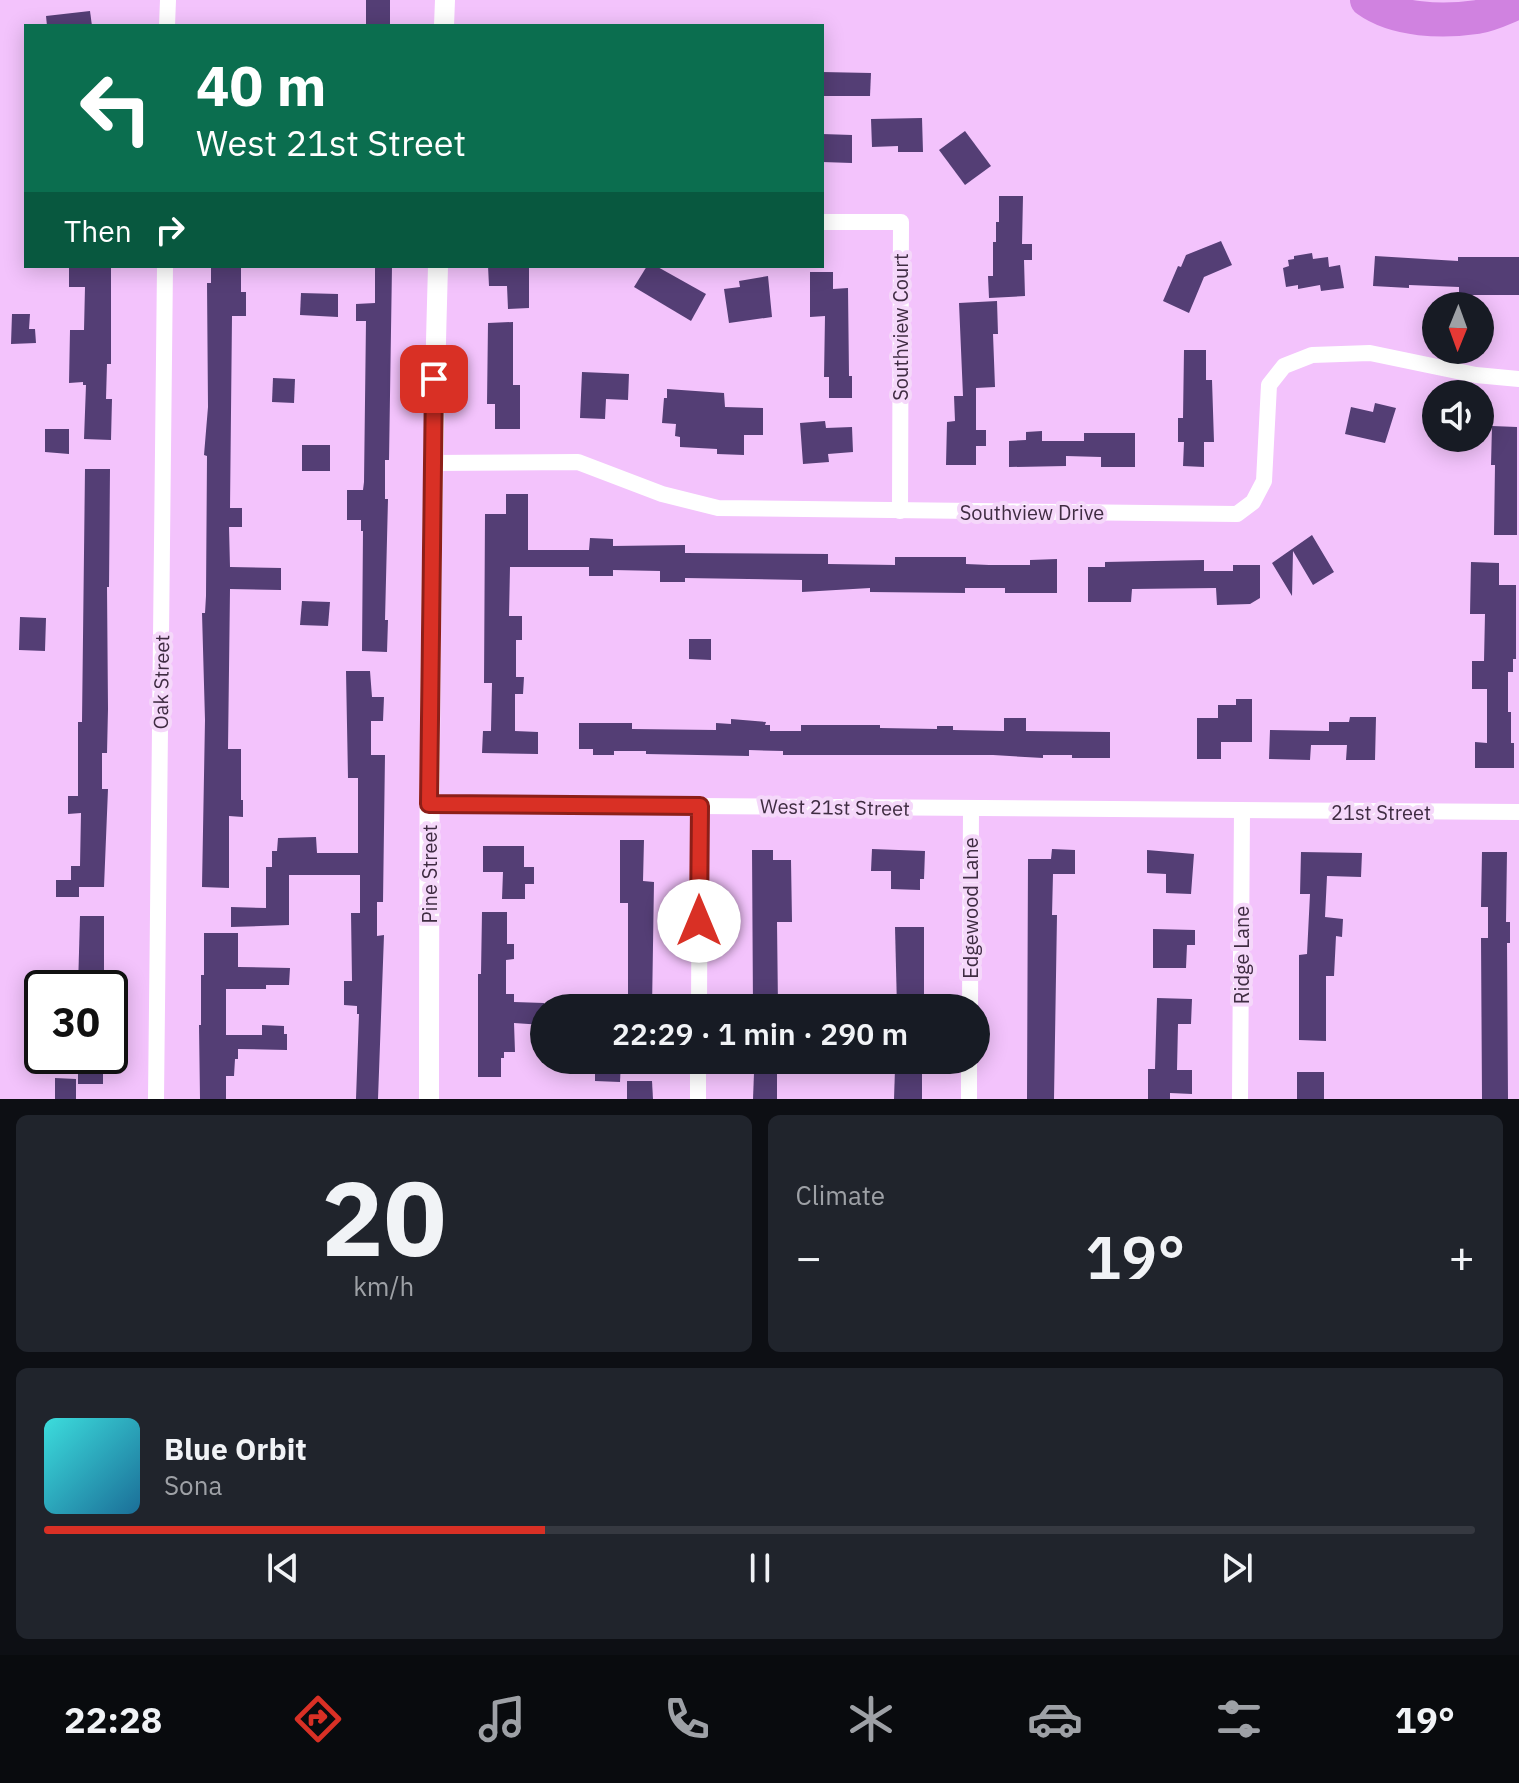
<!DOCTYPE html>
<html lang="en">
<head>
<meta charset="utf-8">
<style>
	:root { --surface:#171b24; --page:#20242c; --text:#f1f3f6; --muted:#9ea1a6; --line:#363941; --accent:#d93025 }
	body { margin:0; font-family:"IBM Plex Sans",sans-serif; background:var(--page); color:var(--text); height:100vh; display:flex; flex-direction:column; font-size:30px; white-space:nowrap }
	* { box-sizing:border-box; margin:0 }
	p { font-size:26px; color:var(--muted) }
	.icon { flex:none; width:44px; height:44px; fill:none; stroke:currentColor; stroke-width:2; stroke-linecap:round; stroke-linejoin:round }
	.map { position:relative; height:1099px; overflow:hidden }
	.sheet { display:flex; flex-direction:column; gap:16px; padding:16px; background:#0d0f14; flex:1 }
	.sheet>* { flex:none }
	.hud { position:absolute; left:24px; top:24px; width:800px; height:244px; border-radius:0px; box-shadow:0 4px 20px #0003; background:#0b6e4f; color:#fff; overflow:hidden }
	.needle { width:52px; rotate:181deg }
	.tools { position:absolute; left:1422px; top:292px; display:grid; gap:16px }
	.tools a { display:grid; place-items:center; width:72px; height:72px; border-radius:50%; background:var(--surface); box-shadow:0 4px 20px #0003; font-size:40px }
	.speed { position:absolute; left:24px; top:970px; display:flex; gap:16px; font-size:40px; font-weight:700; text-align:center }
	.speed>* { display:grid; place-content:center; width:104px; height:104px; border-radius:50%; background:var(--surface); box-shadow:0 4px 20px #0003; line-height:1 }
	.speed .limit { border:4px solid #111; border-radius:12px; background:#fff; color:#111 }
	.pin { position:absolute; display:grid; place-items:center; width:68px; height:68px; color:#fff; margin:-34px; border-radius:16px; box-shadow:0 4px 12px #0006 }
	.me { position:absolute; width:88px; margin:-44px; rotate:0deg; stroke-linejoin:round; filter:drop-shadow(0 0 6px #0008) }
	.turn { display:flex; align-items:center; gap:28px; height:168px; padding:0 40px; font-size:36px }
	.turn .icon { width:104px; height:104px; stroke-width:2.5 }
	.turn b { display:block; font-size:56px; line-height:68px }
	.then { display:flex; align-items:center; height:76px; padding:0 40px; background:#0003; gap:16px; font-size:30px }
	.big { font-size:60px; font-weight:600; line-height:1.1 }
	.sheet .tile { flex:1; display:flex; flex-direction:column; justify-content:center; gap:12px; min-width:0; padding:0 28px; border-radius:12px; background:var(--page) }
	.sheet .dial { align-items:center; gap:0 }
	.dial b { font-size:104px; line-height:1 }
	.song { display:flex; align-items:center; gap:24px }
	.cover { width:96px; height:96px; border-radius:12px; background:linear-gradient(135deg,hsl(180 70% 55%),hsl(200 70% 35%)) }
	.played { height:8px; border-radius:4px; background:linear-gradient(90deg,var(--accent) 35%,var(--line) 35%) }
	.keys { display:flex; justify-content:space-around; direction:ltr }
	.heat { display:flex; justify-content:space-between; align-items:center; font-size:44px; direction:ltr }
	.sheet .tiles { flex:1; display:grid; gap:16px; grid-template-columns:1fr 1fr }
	.tile:last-child { grid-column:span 2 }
	.trip { position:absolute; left:530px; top:994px; width:460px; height:80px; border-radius:40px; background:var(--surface); box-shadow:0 4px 20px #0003; font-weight:600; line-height:80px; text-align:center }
	.menu { display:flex; height:128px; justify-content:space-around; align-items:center; background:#090b0e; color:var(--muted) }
	.menu .icon { width:56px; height:56px }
	.menu .on { color:var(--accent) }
	.menu b { font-size:36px; color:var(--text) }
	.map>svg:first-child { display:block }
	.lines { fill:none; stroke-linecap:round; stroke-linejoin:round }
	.river { stroke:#d082e0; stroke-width:34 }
	.building { fill:#543e75 }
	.minor { stroke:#fff; stroke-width:16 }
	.tertiary { stroke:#fff; stroke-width:20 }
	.route-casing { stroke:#8d1f18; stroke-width:20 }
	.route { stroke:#d93025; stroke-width:14 }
	.labels { text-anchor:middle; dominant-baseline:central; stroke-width:8; stroke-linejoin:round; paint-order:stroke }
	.street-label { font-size:20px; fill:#3f2c42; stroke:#f5d8fa }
</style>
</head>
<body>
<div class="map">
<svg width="1519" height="1099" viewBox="0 0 1519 1099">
	<rect width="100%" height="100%" fill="#f3c3fc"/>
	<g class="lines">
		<path class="river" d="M1367 0C1396 21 1443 22 1477 17 1491 15 1506 7 1519 2"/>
	</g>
	<g class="building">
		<rect x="366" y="0" width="24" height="26"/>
		<polygon points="90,11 92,26 47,26 46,16"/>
		<polygon points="822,72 871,73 870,96 822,96"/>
		<polygon points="922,118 923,152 898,152 898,146 872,147 871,119"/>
		<polygon points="965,131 991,166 965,185 939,150"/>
		<polygon points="822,134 852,135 852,163 822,162"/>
		<polygon points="999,196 1023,196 1022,244 1032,244 1032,260 1024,260 1025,296 989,298 988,276 993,276 993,242 996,242 996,222 999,222"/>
		<polygon points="1221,241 1232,265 1204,277 1189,313 1163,301 1178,266 1181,267 1186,255"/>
		<polygon points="1312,253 1313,259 1328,257 1329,267 1340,265 1344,288 1321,291 1320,285 1298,289 1298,285 1286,287 1283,268 1289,266 1288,260 1294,259 1294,256"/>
		<polygon points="1375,256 1458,261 1458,257 1519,257 1519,295 1459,295 1459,287 1409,285 1409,288 1373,286"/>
		<polygon points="211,266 241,266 241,292 246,292 246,316 232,316 230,508 242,508 242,527 229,527 230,567 281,568 281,590 230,589 228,749 241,749 241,800 243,800 243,817 229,816 229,888 202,887 205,720 202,613 205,613 206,596 207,456 204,455 208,407 207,283 211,283"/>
		<polygon points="375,266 392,266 389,460 385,460 385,499 388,499 385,620 388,620 387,652 362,651 363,531 361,531 361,520 347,520 347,490 363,490 364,482 366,321 356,321 356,304 375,303"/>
		<polygon points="488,266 529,266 529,308 508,309 507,286 489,286"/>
		<polygon points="647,266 656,266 706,294 691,321 634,287"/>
		<polygon points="69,268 111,268 111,364 107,364 106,399 112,399 111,440 84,439 86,385 83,385 83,382 69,383 70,330 84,330 85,287 69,287"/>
		<polygon points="810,272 833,272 833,289 848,288 849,376 852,376 852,398 829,398 829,377 824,377 825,316 810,317"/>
		<polygon points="768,276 772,317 729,323 724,289 740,287 739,281"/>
		<polygon points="301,293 338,294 338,317 300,315"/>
		<polygon points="997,301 998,334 993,334 995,387 976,388 976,430 986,430 986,446 976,446 976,465 946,465 947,422 955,421 954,396 963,396 959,303"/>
		<polygon points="12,314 30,314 29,329 35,329 36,343 11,344"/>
		<polygon points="513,322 513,385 520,385 520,429 495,429 495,404 487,404 488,323"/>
		<polygon points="1184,350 1206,350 1206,380 1212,380 1214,442 1204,442 1204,467 1183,466 1184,442 1178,442 1178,418 1183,418"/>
		<polygon points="582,372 629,374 628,400 606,399 605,419 580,418"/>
		<polygon points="273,378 295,379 294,403 272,402"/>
		<polygon points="667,389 724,393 725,407 763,408 763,435 744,435 744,455 717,454 717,449 680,447 680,437 675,436 676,424 662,423 664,398 667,398"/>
		<polygon points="1375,403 1396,408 1385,443 1345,434 1351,407 1373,412"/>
		<polygon points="825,421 826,428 852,427 853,452 828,454 829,462 803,464 800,423"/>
		<polygon points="1492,426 1517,427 1517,535 1494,535 1495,465 1491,465"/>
		<polygon points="45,429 69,429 69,454 45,452"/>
		<polygon points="1042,431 1042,441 1084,441 1084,433 1135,433 1135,467 1101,467 1101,457 1066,456 1066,466 1009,467 1009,441 1026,440 1026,432"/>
		<rect x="302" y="445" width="28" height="26"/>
		<polygon points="85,469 110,469 109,587 107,587 108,709 107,753 102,753 102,789 108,789 104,887 79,887 79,897 56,897 56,880 71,880 71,866 80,866 81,813 68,814 68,796 78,796 78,722 82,722"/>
		<polygon points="506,494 528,494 528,550 589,550 590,538 613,539 613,546 685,545 685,553 828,554 828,564 895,565 895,557 966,557 966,564 989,565 1030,565 1030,560 1057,559 1057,593 1005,593 1005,588 965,588 965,593 870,592 870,588 802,592 802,580 685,578 685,582 660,582 660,571 613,570 613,576 589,576 589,567 510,567 509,616 522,616 522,640 516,640 516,677 524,677 523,694 515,694 515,731 538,732 538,754 482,753 483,731 491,731 492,683 484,683 485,514 506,514"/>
		<polygon points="1312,535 1334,572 1313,585 1293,551 1292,596 1272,563"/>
		<polygon points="1204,560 1204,571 1233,571 1233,565 1260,565 1260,598 1250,604 1217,605 1216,588 1132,589 1131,602 1088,602 1088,567 1105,567 1105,562"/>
		<polygon points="1471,562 1499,563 1499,585 1516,585 1516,659 1513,659 1513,672 1508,672 1508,712 1511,712 1511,743 1514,743 1514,768 1475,768 1475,742 1487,743 1487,689 1472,689 1472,661 1484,661 1485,614 1470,614"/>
		<polygon points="302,601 330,602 328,626 300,625"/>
		<polygon points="20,617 46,618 45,651 19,650"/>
		<polygon points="689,639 711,639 711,660 689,659"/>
		<polygon points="346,671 370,671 372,697 384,697 383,721 371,721 371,755 385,755 383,902 377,902 377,936 384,935 378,1099 356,1099 359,1014 357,1014 357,1006 344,1005 344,981 352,981 351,913 360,913 360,875 289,875 289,925 231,927 231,907 266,908 266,867 272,867 272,851 277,851 278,838 316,837 317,853 358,853 358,778 348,778"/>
		<polygon points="1236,699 1252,699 1252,742 1221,742 1221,759 1197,759 1197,718 1218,718 1218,705 1236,705"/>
		<polygon points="1350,717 1376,717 1375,760 1346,760 1347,745 1311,745 1310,760 1269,759 1270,730 1329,731 1329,722 1349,722"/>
		<polygon points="1004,718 1026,718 1026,731 1110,732 1110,758 1072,758 1072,755 1043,755 1043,758 993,755 783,755 783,751 749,750 749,756 646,754 646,751 614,751 614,755 593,755 593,749 579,749 579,723 632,723 632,729 716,730 716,723 731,724 731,719 766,722 765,725 770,725 770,731 801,731 801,725 880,725 880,728 937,729 937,726 953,726 953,730 1004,731"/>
		<polygon points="620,840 644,840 643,881 654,882 652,1008 628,1008 628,903 620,903"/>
		<polygon points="483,846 524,846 524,867 534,867 534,884 525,884 525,899 502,899 503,872 483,872"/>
		<polygon points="872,849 925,851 924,879 920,879 920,890 891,889 891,871 871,871"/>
		<polygon points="1052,849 1075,850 1075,874 1053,874 1052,915 1057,915 1054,1099 1027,1099 1028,859 1051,859"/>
		<polygon points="752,850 773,850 773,860 791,860 792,922 777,922 778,1008 753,1008"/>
		<polygon points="1147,850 1194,854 1191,894 1166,893 1166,874 1147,873"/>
		<polygon points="1301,852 1362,853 1361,877 1327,876 1325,917 1343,919 1342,937 1336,936 1334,976 1326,976 1326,1041 1299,1040 1299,955 1307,954 1310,894 1300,894"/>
		<polygon points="1482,852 1507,852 1506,922 1510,922 1510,943 1507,943 1508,1099 1482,1099 1481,938 1488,938 1488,907 1481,907"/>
		<polygon points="482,912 507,912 507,944 514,944 514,959 506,960 506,994 514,994 514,1002 544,1003 543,1025 514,1023 515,1052 504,1052 504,1058 501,1058 501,1077 478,1077 478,974 481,974"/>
		<polygon points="80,916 104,916 104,988 78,988"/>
		<polygon points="895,927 924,927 924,1008 897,1008"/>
		<polygon points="1153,929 1195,930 1195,945 1187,945 1186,968 1153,968"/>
		<polygon points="204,933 238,933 238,967 290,968 289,985 266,985 266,989 226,989 226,1035 262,1035 262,1025 284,1026 284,1034 287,1034 287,1050 238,1049 238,1059 235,1059 234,1076 226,1076 226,1099 200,1099 199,1025 201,1025 201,975 204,975"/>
		<polygon points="1157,998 1192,999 1191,1024 1178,1024 1177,1070 1192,1070 1192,1094 1170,1093 1170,1099 1148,1099 1148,1069 1155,1069"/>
		<rect x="78" y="1056" width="25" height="28"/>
		<polygon points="595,1060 621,1060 620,1082 595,1081"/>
		<polygon points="895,1069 922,1069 922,1099 894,1099"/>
		<rect x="1297" y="1072" width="27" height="27"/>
		<polygon points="754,1073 777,1073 777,1099 753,1099"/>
		<polygon points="55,1078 76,1079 76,1099 55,1099"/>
		<polygon points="627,1081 652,1081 653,1099 627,1099"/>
	</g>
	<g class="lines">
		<g class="minor">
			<polyline points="167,26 168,0"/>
			<polyline points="822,222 901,222 900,511"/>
			<polyline points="432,463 578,462 662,494 718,508 1237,514 1253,502 1264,481 1269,385 1284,366 1312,355 1370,353 1476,375 1519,379"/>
			<polyline points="429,804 1519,812"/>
			<polyline points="699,1008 700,806"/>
			<polyline points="970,1008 971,809"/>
			<polyline points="156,1099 165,266"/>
			<polyline points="698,1099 698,1060"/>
			<polyline points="969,1099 969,1060"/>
			<polyline points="1240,1099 1242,811"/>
		</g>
		<g class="tertiary">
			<polyline points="444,26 445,0"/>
			<path d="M429 1099C429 821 430 544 438 266"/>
		</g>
	</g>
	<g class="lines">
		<g class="route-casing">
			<polyline id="route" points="434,379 429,804 700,806 699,921"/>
		</g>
		<use href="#route" class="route"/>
	</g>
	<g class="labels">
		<g class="street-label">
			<text transform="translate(900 327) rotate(-90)">Southview Court</text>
			<text x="1032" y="512">Southview Drive</text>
			<text transform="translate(161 682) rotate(-89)">Oak Street</text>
			<text transform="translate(835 807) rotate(1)">West 21st Street</text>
			<text x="1381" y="812">21st Street</text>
			<text transform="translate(429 874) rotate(-90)">Pine Street</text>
			<text transform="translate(970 908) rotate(-90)">Edgewood Lane</text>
			<text transform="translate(1241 955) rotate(-90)">Ridge Lane</text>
		</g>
	</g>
</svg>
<div class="tools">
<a><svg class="needle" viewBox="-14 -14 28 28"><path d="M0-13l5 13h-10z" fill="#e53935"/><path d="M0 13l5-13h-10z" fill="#9ea1a6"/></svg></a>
<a><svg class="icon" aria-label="sound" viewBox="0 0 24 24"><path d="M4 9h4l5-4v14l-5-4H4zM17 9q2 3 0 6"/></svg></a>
</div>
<div class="speed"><div class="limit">30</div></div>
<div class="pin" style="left:434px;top:379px;background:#d93025"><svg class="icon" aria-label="arrive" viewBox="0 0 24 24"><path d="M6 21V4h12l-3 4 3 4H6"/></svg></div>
<svg class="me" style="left:699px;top:921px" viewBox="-20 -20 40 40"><circle r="19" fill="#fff"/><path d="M0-13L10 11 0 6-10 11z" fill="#d93025"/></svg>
<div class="trip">22:29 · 1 min · 290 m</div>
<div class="hud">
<div class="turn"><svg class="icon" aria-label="left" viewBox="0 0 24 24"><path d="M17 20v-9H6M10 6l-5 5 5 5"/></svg><div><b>40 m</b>West 21st Street</div></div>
<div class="then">Then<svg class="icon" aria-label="right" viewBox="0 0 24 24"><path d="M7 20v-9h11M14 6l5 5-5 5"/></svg></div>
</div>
</div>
<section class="sheet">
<div class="tiles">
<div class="tile dial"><b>20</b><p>km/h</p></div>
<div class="tile"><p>Climate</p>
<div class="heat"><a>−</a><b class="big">19°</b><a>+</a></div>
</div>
<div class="tile">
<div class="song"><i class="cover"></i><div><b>Blue Orbit</b><p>Sona</p></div></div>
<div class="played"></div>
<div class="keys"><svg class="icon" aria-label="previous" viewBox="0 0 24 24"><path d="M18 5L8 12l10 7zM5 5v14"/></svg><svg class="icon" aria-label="pause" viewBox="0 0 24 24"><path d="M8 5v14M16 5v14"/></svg><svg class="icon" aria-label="next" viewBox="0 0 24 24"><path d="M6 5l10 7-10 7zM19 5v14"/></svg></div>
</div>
</div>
</section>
<nav class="menu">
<b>22:28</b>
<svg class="icon on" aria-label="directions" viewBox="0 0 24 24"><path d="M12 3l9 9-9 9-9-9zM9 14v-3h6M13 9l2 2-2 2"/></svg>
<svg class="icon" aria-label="music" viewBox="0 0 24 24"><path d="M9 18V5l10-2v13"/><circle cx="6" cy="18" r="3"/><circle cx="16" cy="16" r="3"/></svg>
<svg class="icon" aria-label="phone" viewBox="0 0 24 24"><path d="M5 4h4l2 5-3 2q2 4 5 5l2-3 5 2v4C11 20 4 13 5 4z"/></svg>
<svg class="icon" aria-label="climate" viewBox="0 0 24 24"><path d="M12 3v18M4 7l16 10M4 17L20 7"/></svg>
<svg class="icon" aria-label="car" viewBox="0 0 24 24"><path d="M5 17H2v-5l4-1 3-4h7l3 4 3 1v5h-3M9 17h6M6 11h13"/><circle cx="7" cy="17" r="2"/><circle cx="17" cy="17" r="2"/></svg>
<svg class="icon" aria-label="filters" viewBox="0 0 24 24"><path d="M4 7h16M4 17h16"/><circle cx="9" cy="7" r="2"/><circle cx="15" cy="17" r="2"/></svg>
<b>19°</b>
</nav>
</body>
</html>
